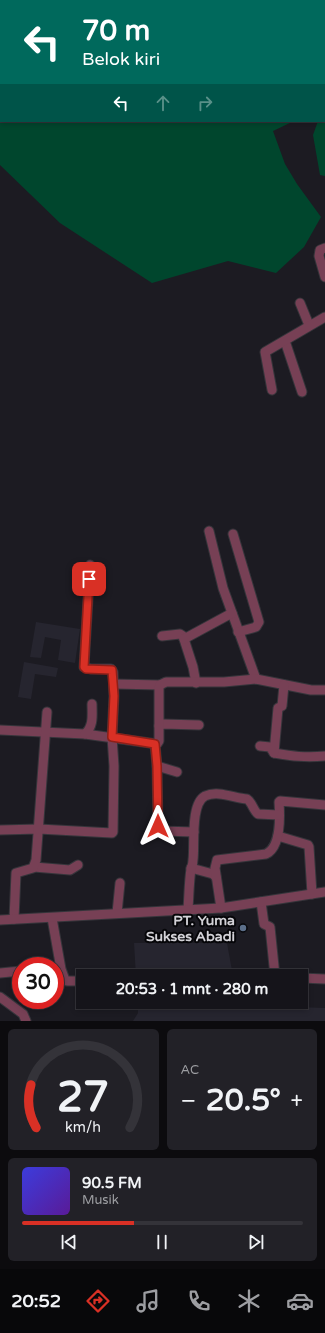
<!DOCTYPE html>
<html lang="id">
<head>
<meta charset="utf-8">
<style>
	:root { --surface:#15141a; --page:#222127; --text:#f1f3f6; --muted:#9d9ea2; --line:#343339; --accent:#d93025 }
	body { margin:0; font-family:"Varela Round",sans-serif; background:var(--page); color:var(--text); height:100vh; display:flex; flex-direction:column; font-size:15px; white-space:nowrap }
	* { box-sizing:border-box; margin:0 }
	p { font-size:13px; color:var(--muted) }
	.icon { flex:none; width:22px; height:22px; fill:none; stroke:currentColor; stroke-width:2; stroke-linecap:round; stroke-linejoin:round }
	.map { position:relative; height:1021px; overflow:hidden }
	.side { display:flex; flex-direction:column; gap:8px; padding:8px; background:#0c0b0e; flex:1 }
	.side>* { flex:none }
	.top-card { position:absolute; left:0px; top:0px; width:325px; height:122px; box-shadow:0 2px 6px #0003,0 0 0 1px var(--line); background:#00695c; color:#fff; overflow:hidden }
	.speed { position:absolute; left:12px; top:957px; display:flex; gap:8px; font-size:20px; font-weight:700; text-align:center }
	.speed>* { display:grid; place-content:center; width:52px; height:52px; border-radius:50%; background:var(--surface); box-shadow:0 2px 6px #0003,0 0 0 1px var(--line); line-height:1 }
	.speed .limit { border:6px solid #d22; background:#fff; color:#111 }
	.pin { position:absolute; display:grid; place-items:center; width:34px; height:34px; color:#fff; margin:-17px; border-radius:8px; box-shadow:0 2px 6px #0006 }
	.me { position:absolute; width:44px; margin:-22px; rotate:0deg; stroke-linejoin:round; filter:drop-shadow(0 0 3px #0008) }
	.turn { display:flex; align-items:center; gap:14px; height:84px; padding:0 16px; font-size:18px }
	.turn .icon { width:52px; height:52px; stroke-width:2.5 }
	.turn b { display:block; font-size:28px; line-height:34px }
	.lanes { display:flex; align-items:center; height:38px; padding:0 16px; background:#0003; justify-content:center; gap:20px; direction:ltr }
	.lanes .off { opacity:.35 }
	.big { font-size:30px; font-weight:700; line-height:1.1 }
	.side .card { flex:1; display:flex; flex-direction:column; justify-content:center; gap:6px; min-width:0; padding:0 14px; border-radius:6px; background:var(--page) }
	.side .dial { align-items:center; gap:0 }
	.dial svg { height:104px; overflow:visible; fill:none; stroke:var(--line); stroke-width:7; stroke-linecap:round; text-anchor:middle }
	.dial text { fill:var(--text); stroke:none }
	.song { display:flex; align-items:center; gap:12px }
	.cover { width:48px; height:48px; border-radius:6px; background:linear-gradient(135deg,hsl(240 70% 55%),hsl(270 70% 35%)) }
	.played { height:4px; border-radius:2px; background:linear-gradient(90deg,var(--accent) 40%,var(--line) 40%) }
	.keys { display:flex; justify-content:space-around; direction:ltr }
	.heat { display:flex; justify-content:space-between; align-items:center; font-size:22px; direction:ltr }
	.side .tiles { flex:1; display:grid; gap:8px; grid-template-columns:1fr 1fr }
	.card:last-child { grid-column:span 2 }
	.trip { position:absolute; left:76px; top:969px; width:232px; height:40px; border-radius:0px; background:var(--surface); box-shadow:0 2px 6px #0003,0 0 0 1px var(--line); font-weight:700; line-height:40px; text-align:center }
	.menu { display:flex; height:64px; justify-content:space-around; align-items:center; background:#08080a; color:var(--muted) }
	.menu .icon { width:28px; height:28px }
	.menu .on { color:var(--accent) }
	.menu b { font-size:18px; color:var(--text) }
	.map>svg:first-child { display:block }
	.built { fill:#26252f }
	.green { fill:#00462d }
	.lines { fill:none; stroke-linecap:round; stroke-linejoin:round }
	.minor-casing { stroke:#36353b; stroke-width:11 }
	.minor { stroke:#774055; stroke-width:9 }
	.route-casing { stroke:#8d1f18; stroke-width:10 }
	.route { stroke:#d93025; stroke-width:7 }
	.service-dot { fill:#5c6f8a; stroke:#060609; stroke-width:1.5 }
	.labels { text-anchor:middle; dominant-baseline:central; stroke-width:4; stroke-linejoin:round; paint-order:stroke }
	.poi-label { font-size:14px; font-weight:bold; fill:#d3d2d7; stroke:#060609; text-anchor:end }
</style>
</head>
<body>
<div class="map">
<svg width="325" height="1021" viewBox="0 0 325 1021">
	<rect width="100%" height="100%" fill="#1c1b22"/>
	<g class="built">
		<polygon points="36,622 80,629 75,663 58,660 61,640 45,637 41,658 30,657"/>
		<polygon points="24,662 58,668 56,677 35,674 31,699 18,697"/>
		<polygon points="134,943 227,943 233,976 136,976"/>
		<polygon points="138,1002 237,1002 238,1005 325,1008 325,1021 133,1021 138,1013"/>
	</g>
	<g class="green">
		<polygon points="0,0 325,0 324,107 324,1 1,1 1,121 294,121 273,131 285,164 297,184 321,217 304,247 276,273 228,261 152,283 60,223 0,165"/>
		<polygon points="324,113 325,113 325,176 320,175 313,135 318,121 324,121"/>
	</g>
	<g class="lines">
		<g class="minor-casing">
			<g id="minor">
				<polyline points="325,248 320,250 319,256 325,277"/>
				<polyline points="300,303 309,325"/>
				<polyline points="285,341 302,392"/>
				<polyline points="272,390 265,352 325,317"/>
				<polyline points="209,531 223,588 256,679"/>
				<polyline points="233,534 259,622 256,627 238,632"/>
				<polyline points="162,636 180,634 183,636 193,667 196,683"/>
				<polyline points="184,639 232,613"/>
				<polyline points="114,684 160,685"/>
				<polyline points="159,726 163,724 199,725"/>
				<polyline points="0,730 85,734 157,744 159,741 159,688 160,685 166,682 224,682 256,679 311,690 325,690"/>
				<path d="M85 734C94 726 92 715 92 704"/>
				<polyline points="155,744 157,766 158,826 162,831 194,832"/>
				<path d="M260 746 270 747 274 753C292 756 305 758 325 756"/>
				<polyline points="274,753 278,708 282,706 284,685"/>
				<polyline points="157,766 177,772"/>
				<polyline points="0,830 39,829 112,833 113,832 114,766 112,737 114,696 113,672 111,669 91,669 84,667 90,565"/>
				<polyline points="278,836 308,845 309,847 312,894"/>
				<polyline points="34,867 70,870 78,865"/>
				<polyline points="191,868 213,874 216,877"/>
				<polyline points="261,902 264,924 270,927 275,976"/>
				<path d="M221 908 215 868 217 860 266 854C281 847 280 816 279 802L280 801 325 805"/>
				<path d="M188 909C189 896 189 882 191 869 192 866 193 864 193 860 195 846 190 804 205 796 218 790 234 798 247 799 252 802 253 810 258 814L279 815"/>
				<polyline points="117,913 120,883"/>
				<polyline points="52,918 61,969 65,980 67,981 81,981 82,993"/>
				<polyline points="14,919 16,873 33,868 36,860 47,712"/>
				<polyline points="0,920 221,908 325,892"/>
				<polyline points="0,973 21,971"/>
				<polyline points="301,978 325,979"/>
				<polyline points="0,997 23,1014 26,1021"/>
			</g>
		</g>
		<use href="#minor" class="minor"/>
	</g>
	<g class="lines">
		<g class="route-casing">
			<polyline id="route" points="89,579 84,667 86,669 112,670 114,696 112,737 155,744 157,766 158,826"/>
		</g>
		<use href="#route" class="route"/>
	</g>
	<circle class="service-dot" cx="243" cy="928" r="4"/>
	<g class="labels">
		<g class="poi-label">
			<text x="235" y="920">PT. Yuma<tspan x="235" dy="16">Sukses Abadi</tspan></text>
		</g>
	</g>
</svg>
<div class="speed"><div class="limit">30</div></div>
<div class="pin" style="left:89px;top:579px;background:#d93025"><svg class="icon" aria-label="arrive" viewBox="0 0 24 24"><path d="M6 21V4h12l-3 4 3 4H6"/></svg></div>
<svg class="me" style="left:158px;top:826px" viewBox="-20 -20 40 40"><path d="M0-17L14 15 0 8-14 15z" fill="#d93025" stroke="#fff" stroke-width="4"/></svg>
<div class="trip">20:53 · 1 mnt · 280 m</div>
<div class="top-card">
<div class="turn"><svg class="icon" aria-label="left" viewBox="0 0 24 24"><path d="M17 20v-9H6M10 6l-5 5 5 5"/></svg><div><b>70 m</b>Belok kiri</div></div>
<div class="lanes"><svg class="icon" aria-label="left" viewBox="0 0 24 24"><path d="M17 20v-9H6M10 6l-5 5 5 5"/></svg><svg class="icon off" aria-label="ahead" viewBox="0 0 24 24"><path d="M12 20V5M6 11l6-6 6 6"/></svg><svg class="icon off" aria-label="right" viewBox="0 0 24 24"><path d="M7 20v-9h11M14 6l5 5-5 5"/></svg></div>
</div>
</div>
<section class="side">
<div class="tiles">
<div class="card dial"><svg viewBox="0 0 100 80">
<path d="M14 69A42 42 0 1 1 86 69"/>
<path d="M14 69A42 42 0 0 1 10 36" stroke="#d93025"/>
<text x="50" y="56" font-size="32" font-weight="700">27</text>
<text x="50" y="72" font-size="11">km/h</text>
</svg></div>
<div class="card"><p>AC</p>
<div class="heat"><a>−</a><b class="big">20.5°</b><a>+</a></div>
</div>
<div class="card">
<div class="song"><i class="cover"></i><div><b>90.5 FM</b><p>Musik</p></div></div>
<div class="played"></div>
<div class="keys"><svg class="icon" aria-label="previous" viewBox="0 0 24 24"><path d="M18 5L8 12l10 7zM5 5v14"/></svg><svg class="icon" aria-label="pause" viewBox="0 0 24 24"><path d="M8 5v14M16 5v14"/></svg><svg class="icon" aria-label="next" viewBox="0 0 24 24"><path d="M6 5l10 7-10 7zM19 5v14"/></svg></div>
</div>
</div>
</section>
<nav class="menu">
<b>20:52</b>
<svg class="icon on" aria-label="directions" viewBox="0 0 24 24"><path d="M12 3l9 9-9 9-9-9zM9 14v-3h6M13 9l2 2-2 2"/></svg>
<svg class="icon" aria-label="music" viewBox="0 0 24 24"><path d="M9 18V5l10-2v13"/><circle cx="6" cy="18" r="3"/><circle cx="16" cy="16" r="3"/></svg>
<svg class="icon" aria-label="phone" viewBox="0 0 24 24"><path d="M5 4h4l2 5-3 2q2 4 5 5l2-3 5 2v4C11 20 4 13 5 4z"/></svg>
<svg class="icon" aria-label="climate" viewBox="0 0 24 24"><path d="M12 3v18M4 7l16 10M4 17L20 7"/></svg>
<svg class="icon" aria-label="car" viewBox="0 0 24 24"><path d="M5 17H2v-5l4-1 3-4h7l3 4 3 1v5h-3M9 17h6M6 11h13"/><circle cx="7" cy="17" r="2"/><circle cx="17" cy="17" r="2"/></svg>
</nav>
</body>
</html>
